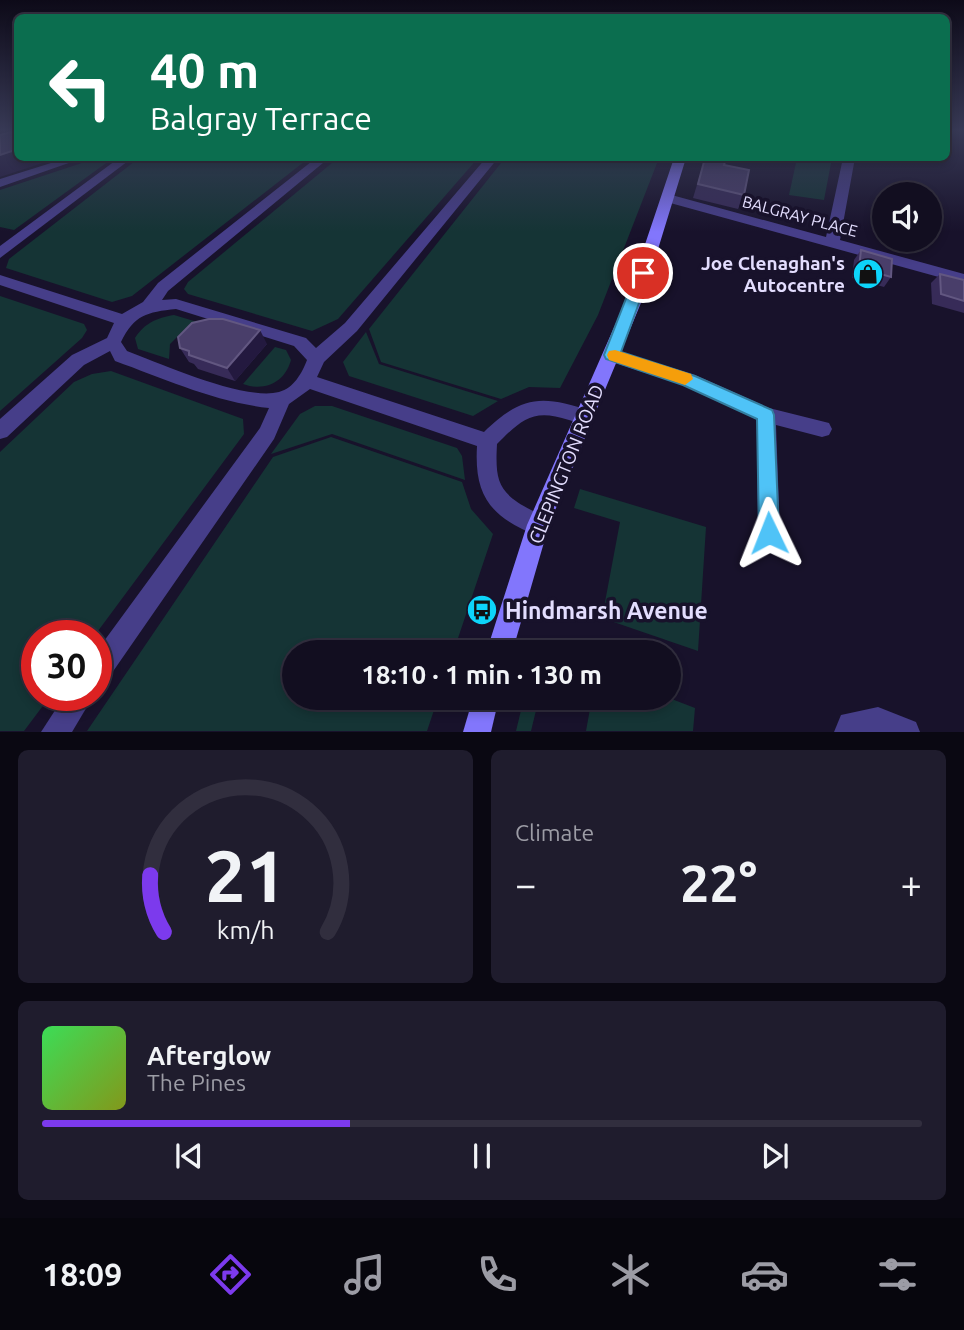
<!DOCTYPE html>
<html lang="en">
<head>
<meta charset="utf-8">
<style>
	:root { --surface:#120e20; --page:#1f1c2d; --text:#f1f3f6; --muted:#9c9ca5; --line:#312e3e; --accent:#7c3aed }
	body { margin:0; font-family:Ubuntu,sans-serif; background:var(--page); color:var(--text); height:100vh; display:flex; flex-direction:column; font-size:26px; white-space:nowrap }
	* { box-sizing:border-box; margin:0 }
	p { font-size:23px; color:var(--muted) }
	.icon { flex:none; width:38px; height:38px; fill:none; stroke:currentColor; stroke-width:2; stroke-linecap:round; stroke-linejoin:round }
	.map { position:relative; height:732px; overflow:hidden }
	.sheet { display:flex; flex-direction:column; gap:18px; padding:18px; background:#0a0812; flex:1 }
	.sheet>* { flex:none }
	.top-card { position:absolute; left:14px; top:14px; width:936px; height:147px; border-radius:10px; box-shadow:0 4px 10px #0003,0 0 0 2px var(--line); background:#0b6e4f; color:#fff; overflow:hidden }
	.fabs { position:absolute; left:872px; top:182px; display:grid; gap:14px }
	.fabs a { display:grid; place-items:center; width:70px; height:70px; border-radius:50%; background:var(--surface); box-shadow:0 4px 10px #0003,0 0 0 2px var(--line); font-size:35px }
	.speed { position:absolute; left:21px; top:620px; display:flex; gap:14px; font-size:35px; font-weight:700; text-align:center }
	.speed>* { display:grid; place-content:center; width:91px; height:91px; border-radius:50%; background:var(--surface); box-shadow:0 4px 10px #0003,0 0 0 2px var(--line); line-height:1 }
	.speed .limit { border:10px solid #d22; background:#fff; color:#111 }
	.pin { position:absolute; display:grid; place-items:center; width:60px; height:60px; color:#fff; margin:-30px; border:4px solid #fff; border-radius:50%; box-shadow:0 2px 7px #0007 }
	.me { position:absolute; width:77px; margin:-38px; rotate:358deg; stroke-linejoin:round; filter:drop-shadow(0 0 5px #0008) }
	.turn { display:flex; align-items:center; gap:24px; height:147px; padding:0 21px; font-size:32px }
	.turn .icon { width:91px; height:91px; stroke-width:2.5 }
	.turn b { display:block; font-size:49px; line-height:60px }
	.big { font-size:52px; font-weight:700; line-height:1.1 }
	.sheet .card { flex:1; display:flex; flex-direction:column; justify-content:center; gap:10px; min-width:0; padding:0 24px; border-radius:10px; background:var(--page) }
	.sheet .dial { align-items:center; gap:0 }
	.dial svg { height:182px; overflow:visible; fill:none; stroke:var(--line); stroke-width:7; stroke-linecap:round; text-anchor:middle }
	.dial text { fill:var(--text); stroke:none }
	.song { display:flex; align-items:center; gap:21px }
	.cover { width:84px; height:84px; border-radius:10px; background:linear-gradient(135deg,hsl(130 70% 55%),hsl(70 70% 35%)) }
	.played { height:7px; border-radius:4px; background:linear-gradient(90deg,var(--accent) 35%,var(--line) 35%) }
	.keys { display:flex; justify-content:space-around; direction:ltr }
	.heat { display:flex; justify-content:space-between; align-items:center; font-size:38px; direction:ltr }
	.sheet .tiles { flex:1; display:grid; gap:18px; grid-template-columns:1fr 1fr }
	.card:last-child { grid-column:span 2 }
	.trip { position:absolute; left:282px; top:640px; width:399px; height:70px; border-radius:35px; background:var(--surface); box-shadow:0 4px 10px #0003,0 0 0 2px var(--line); font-weight:700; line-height:70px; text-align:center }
	.menu { display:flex; height:112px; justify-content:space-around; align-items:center; background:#07060d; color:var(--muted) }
	.menu .icon { width:49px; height:49px }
	.menu .on { color:var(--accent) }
	.menu b { font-size:32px; color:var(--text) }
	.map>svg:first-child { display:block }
	.green { fill:#153435 }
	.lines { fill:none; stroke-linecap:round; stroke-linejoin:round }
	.street { fill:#463e89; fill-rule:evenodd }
	.secondary { fill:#8276fc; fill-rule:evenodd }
	.wall { fill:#372b58 }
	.shaded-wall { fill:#23193f }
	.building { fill:#493e6a; stroke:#625781; stroke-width:2 }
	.route { fill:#4fc3f7; stroke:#337fa1; stroke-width:2 }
	.slow { fill:#f59e0b }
	.labels { text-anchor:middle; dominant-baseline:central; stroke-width:7; stroke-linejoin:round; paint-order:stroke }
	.far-street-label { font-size:16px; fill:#e3ddfe; stroke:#18122b }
	.poi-label { font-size:19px; font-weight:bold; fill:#e3ddfe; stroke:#18122b; text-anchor:end }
	.street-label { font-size:19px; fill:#e3ddfe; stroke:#18122b }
	.near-poi-label { font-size:23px; font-weight:bold; fill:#e3ddfe; stroke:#18122b; text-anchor:start }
</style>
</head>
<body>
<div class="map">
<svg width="964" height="732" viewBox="0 0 964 732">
	<rect width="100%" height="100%" fill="#18122b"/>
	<g class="green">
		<polygon points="97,158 113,158 14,230 0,227 0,190"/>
		<polygon points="139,158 309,158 132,296 112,302 6,268 9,259"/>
		<polygon points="338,158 478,158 338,319 312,331 188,294 184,289 188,282"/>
		<polygon points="505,158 659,158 598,315 560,388 529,387 501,399 381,362 369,329"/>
		<polygon points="797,158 832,158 824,200 789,195"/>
		<polygon points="0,296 84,324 87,330 82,338 0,411"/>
		<path d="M174 315 204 324 182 332 170 344 169 359 138 349 135 338C145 323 156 318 174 315Z"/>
		<polygon points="366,332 379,364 498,401 473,416 349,376 343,362"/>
		<path d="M275 347 286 350 291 360C285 382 265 392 243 384Z"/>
		<polygon points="111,371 243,419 244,434 95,635 37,635 37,695 51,695 24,731 0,731 0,452 74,382 92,374"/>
		<polygon points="315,406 332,406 457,448 462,456 465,480 332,434 271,454 300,414"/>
		<polygon points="331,437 462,482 471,509 493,534 453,653 294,653 294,698 438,698 427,731 87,731 273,457"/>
		<polygon points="580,489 706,527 698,651 602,618 620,522 574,508"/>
		<polygon points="524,698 539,698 531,731 516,731"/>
		<polygon points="592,698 669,698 695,708 693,731 586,731"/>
	</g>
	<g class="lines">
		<g class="street">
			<polygon points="67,158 83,158 0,187 0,179"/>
			<polygon points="119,158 132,158 0,258 0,246"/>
			<path d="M316 158H329L168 291 162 300 176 299 306 338 316 348 345 323 486 158H498L357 331 324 362 317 377 484 432C522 395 542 395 591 411L593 417 591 423C582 425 578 423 569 420 533 408 522 419 497 444 495 482 498 493 533 511 541 515 545 517 549 525L546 532 538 536C491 517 474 497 477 446L310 389 289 404 274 439 105 683 96 687V652L260 428 269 408C215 402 165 379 115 361L110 351 84 365 7 437 0 439V419L72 355 107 338 114 323 0 285V275L122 314 143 302 158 283ZM176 309 294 346 307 360C302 373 294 388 279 392 244 401 162 364 127 351L121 342C134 315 147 312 176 309Z"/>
			<polygon points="843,158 855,158 840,240 964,274 964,284 663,201 662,198 668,194 826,237"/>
			<polygon points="612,349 695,375 769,408 829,423 832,429 829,435 822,437 776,425 780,533 777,541 769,544 761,541 758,533 757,419 683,385 606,360 603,355 606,350"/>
			<polygon points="65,695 94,695 72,732 41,732"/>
			<polygon points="878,707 916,722 920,732 834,732 841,715"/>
		</g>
		<g class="secondary">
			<polygon points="674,158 686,158 643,298 549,525 512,653 486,653 527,525 627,298"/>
			<polygon points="473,698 499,698 491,732 463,732"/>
		</g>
	</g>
	<g class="wall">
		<polygon points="705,158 724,165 744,195 738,209 693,198"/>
		<polygon points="861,250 891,277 884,287 852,278 854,260"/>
		<polygon points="940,274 964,280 964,313 932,304 931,283"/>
		<polygon points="267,344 235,381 198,369 194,364 189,362 180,348"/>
	</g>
	<g class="shaded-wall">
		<polygon points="18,149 18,158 58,158 0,177 0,155"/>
		<polygon points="260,330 267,344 235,381 227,368"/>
	</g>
	<g class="building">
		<polygon points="18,130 18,149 0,155 0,135"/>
		<polygon points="705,158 726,158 724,165 749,170 744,195 698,184"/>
		<polygon points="861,250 892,259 891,277 859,268"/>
		<polygon points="940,274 964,280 964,301 941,294"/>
		<polygon points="209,319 223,319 260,330 227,368 189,355 189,351 180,348 178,337 192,323"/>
	</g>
	<linearGradient id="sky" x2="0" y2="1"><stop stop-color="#0d0a18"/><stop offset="0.56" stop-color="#373955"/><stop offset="1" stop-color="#373955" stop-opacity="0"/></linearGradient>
	<rect width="964" height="232" fill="url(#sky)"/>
	<polygon class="route" points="643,269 650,273 621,352 695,376 772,410 774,415 779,533 776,540 769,543 762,540 759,533 757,419 683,385 606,359 604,355 636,273"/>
	<polygon class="slow" points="615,350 691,374 693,379 685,385 609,360 607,355 609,351"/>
	<defs>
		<g id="shop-disc" transform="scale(1.575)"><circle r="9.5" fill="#0dd4fa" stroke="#18122b"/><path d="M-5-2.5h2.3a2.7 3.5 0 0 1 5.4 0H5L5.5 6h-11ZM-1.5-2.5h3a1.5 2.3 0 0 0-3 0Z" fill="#111"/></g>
		<g id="bus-disc" transform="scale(1.575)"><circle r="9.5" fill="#0dd4fa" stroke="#18122b"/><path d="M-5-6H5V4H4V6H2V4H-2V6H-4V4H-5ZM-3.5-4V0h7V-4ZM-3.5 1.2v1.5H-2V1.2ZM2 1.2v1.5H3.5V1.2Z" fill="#111"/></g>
	</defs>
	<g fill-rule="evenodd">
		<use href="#shop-disc" x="868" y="274"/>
		<use href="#bus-disc" x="482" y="610"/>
	</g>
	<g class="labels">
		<g class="far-street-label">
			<text transform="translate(800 216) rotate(15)">BALGRAY PLACE</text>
		</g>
		<g class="poi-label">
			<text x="845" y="263">Joe Clenaghan's<tspan x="845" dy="22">Autocentre</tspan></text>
		</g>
		<g class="street-label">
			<text transform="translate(566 464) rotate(-68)">CLEPINGTON ROAD</text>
		</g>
		<g class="near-poi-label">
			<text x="505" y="610">Hindmarsh Avenue</text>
		</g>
	</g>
</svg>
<div class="fabs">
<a><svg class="icon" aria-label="sound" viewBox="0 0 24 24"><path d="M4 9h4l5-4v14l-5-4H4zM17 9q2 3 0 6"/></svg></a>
</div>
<div class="speed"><div class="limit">30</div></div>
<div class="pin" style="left:643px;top:273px;background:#d93025"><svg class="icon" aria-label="arrive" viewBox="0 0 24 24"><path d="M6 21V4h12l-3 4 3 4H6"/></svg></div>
<svg class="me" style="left:769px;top:533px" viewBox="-20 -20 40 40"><path d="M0-17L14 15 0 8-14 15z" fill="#4fc3f7" stroke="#fff" stroke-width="4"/></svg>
<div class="trip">18:10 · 1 min · 130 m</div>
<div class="top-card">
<div class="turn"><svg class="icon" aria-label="left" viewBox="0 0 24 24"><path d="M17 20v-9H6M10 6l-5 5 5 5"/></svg><div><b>40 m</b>Balgray Terrace</div></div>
</div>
</div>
<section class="sheet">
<div class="tiles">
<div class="card dial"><svg viewBox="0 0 100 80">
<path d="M14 69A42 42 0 1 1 86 69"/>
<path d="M14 69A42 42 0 0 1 8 44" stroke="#7c3aed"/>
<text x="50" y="56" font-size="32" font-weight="700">21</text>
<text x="50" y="72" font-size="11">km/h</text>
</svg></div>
<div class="card"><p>Climate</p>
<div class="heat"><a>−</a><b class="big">22°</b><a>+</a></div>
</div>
<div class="card">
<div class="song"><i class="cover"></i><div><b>Afterglow</b><p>The Pines</p></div></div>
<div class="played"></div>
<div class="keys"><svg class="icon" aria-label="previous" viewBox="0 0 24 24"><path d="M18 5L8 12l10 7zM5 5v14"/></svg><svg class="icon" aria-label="pause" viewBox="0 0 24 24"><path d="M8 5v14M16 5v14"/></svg><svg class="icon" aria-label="next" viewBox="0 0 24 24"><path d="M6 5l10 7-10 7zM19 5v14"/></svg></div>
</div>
</div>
</section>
<nav class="menu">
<b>18:09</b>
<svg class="icon on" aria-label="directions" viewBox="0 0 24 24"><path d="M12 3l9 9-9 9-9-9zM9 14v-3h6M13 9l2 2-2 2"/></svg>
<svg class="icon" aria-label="music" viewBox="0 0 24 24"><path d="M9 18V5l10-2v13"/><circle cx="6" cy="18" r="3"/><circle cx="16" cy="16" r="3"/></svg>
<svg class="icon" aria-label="phone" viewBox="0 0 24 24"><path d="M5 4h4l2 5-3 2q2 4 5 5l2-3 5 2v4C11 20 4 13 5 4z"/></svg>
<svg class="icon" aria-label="climate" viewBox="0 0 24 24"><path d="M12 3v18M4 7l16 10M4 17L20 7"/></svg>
<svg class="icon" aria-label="car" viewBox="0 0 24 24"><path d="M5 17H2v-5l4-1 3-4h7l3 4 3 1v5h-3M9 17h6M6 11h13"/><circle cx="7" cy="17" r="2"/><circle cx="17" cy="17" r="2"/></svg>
<svg class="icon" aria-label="filters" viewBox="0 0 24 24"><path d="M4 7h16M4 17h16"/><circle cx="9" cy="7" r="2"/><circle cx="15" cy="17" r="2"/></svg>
</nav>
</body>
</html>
